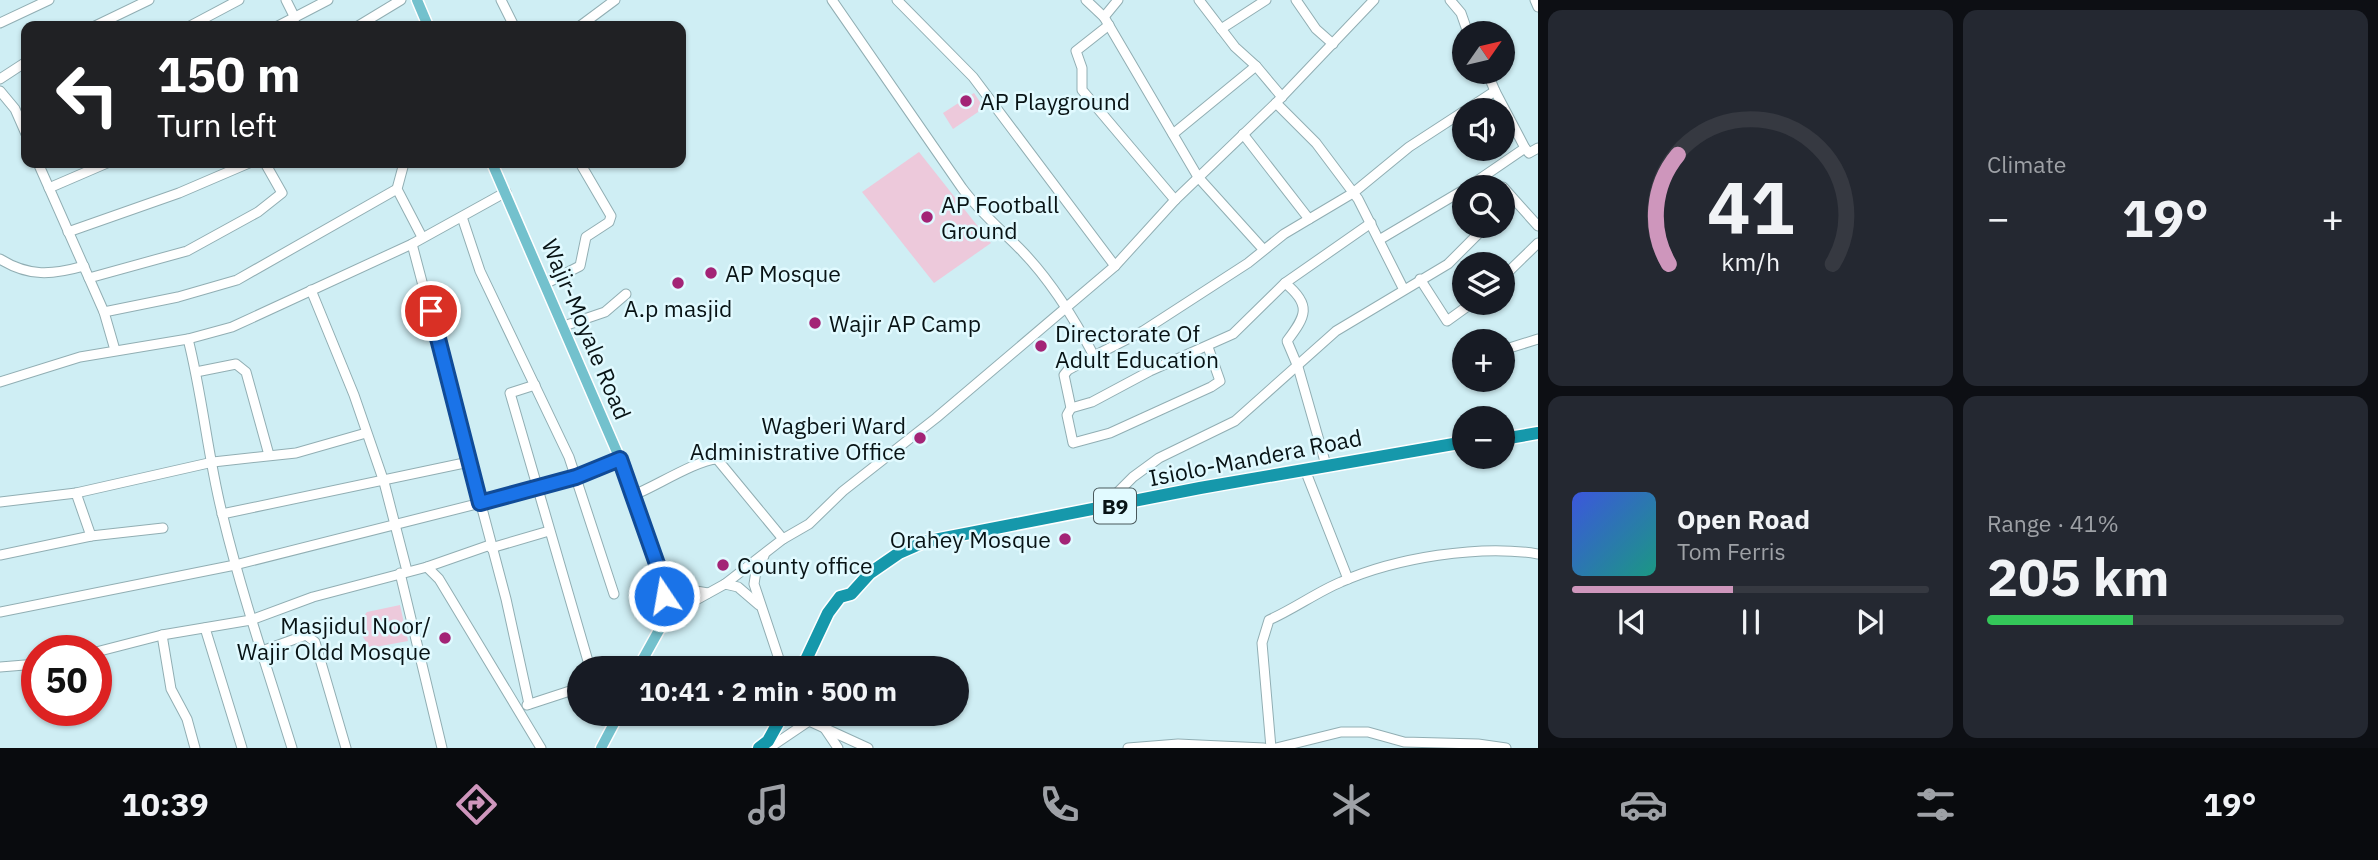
<!DOCTYPE html>
<html lang="en">
<head>
<meta charset="utf-8">
<style>
	:root { --surface:#171b24; --page:#242831; --text:#f1f3f6; --muted:#9ea1a6; --line:#363941; --accent:#ce96bc }
	body { margin:0; font-family:"IBM Plex Sans",sans-serif; background:var(--page); color:var(--text); height:100vh; display:flex; flex-direction:column; font-size:26px; white-space:nowrap }
	* { box-sizing:border-box; margin:0 }
	p { font-size:23px; color:var(--muted) }
	.icon { flex:none; width:38px; height:38px; fill:none; stroke:currentColor; stroke-width:2; stroke-linecap:round; stroke-linejoin:round }
	.map { position:relative; flex:1; overflow:hidden }
	.side { display:flex; flex-direction:column; gap:10px; padding:10px; background:#0d0f14; width:840px }
	.side>* { flex:none }
	.hud { position:absolute; left:21px; top:21px; width:665px; height:147px; border-radius:14px; box-shadow:0 2px 5px #0004; background:#202124; color:#fff; overflow:hidden }
	.needle { width:46px; rotate:56deg }
	.fabs { position:absolute; left:1452px; top:21px; display:grid; gap:14px }
	.fabs a { display:grid; place-items:center; width:63px; height:63px; border-radius:50%; background:var(--surface); box-shadow:0 2px 5px #0004; font-size:35px }
	.speed { position:absolute; left:21px; top:635px; display:flex; gap:14px; font-size:35px; font-weight:700; text-align:center }
	.speed>* { display:grid; place-content:center; width:91px; height:91px; border-radius:50%; background:var(--surface); box-shadow:0 2px 5px #0004; line-height:1 }
	.speed .limit { border:10px solid #d22; background:#fff; color:#111 }
	.pin { position:absolute; display:grid; place-items:center; width:60px; height:60px; color:#fff; margin:-30px; border:4px solid #fff; border-radius:50%; box-shadow:0 2px 7px #0007 }
	.me { position:absolute; width:77px; margin:-38px; rotate:348deg; stroke-linejoin:round; filter:drop-shadow(0 0 5px #0008) }
	.turn { display:flex; align-items:center; gap:24px; height:147px; padding:0 21px; font-size:32px }
	.turn .icon { width:91px; height:91px; stroke-width:2.5 }
	.turn b { display:block; font-size:49px; line-height:60px }
	.big { font-size:52px; font-weight:800; line-height:1.1 }
	.side .widget { flex:1; display:flex; flex-direction:column; justify-content:center; gap:10px; min-width:0; padding:0 24px; border-radius:14px; background:var(--page) }
	.side .dial { align-items:center; gap:0 }
	.dial svg { height:182px; overflow:visible; fill:none; stroke:var(--line); stroke-width:7; stroke-linecap:round; text-anchor:middle }
	.dial text { fill:var(--text); stroke:none }
	.song { display:flex; align-items:center; gap:21px }
	.cover { width:84px; height:84px; border-radius:10px; background:linear-gradient(135deg,hsl(230 70% 55%),hsl(170 70% 35%)) }
	.played { height:7px; border-radius:4px; background:linear-gradient(90deg,var(--accent) 45%,var(--line) 45%) }
	.keys { display:flex; justify-content:space-around; direction:ltr }
	.heat { display:flex; justify-content:space-between; align-items:center; font-size:38px; direction:ltr }
	.charge { height:10px; border-radius:5px; background:linear-gradient(90deg,#34c759 41%,var(--line) 0) }
	.side .tiles { flex:1; display:grid; gap:10px; grid-template-columns:repeat(2,1fr) }
	.trip { position:absolute; left:567px; top:656px; width:402px; height:70px; border-radius:35px; background:var(--surface); box-shadow:0 2px 5px #0004; font-weight:800; line-height:70px; text-align:center }
	.tabs { display:flex; height:112px; justify-content:space-around; align-items:center; background:#090b0e; color:var(--muted) }
	.tabs .icon { width:49px; height:49px }
	.tabs .active { color:var(--accent) }
	.tabs b { font-size:32px; color:var(--text) }
	main { display:flex; flex:1; min-height:0 }
	.map>svg:first-child { display:block }
	.green { fill:#edc9db }
	.lines { fill:none; stroke-linecap:round; stroke-linejoin:round }
	.minor-casing { stroke:#91aeb3; stroke-width:11 }
	.major-casing { stroke:#fff; stroke-width:13 }
	.highway-casing { stroke:#fff; stroke-width:15 }
	.minor { stroke:#fff; stroke-width:9 }
	.major { stroke:#73c1cd; stroke-width:10 }
	.highway { stroke:#1698ab; stroke-width:12 }
	.route-casing { stroke:#114b97; stroke-width:18 }
	.route { stroke:#1a73e8; stroke-width:12 }
	.poi-dot { fill:#a32476; stroke:#e1faff; stroke-width:2.5 }
	.labels { text-anchor:middle; dominant-baseline:central; stroke-width:5; stroke-linejoin:round; paint-order:stroke }
	.shield { fill:#e1faff; stroke:#49585b; stroke-width:2 }
	.shield-label { font-size:21px; font-weight:bold; fill:#081315 }
	.poi-label { font-size:23px; fill:#081315; stroke:#e1faff; text-anchor:start }
	.street-label { font-size:23px; fill:#081315; stroke:#e1faff }
</style>
</head>
<body>
<main>
<div class="map">
<svg width="1538" height="748" viewBox="0 0 1538 748">
	<rect width="100%" height="100%" fill="#cfeef4"/>
	<g class="green">
		<polygon points="974,93 984,108 953,129 943,113"/>
		<polygon points="919,152 991,243 934,283 862,192"/>
		<polygon points="400,605 408,641 370,648 356,626 367,612"/>
	</g>
	<g class="lines">
		<g class="minor-casing">
			<g id="minor">
				<polyline points="286,0 295,18"/>
				<polyline points="501,0 514,26"/>
				<path d="M832 0 962 188C979 211 999 228 1019 248 1050 279 1074 318 1094 356L1143 331 1248 263 1284 234 1353 193 1409 147 1495 91 1525 148 1529 153 1538 148"/>
				<polyline points="897,0 973,77 1115,266"/>
				<polyline points="1086,0 1104,17 1198,177 1263,249"/>
				<polyline points="1199,0 1235,47 1256,66 1282,97"/>
				<polyline points="1296,0 1316,29 1333,44"/>
				<polyline points="1450,0 1461,13 1468,33"/>
				<polyline points="1535,0 1538,7"/>
				<polyline points="1104,17 1118,0"/>
				<polyline points="0,23 49,0"/>
				<polyline points="1109,25 1076,51 1082,68 1082,90 1175,200"/>
				<polyline points="95,26 149,0"/>
				<polyline points="190,26 239,0"/>
				<polyline points="278,26 328,0"/>
				<polyline points="358,26 401,0"/>
				<polyline points="580,26 615,0"/>
				<polyline points="1221,29 1266,0"/>
				<polyline points="1487,72 1495,91"/>
				<polyline points="0,79 26,62"/>
				<polyline points="0,91 15,109 26,134"/>
				<polyline points="1276,103 1316,143 1358,199 1403,288"/>
				<polyline points="1173,134 1256,66"/>
				<polyline points="1243,134 1309,219"/>
				<polyline points="38,163 104,312 115,350"/>
				<polyline points="404,163 397,189 422,237"/>
				<polyline points="1468,187 1525,148"/>
				<polyline points="1503,187 1538,226"/>
				<polyline points="49,188 107,163"/>
				<polyline points="462,217 480,271 569,457 614,594"/>
				<polyline points="68,232 179,193 249,163"/>
				<polyline points="1379,240 1465,189"/>
				<polyline points="412,244 506,599 529,704"/>
				<path d="M0 259C29 277 52 275 84 266"/>
				<polyline points="1503,277 1538,243"/>
				<polyline points="89,278 187,251 258,212 282,193 265,163"/>
				<polyline points="1420,279 1447,321 1472,303"/>
				<path d="M1285 283C1312 305 1306 316 1287 341L1298 367 1326 465"/>
				<polyline points="545,284 580,266 586,237 609,222 611,216 580,163"/>
				<polyline points="311,290 354,395 384,482 407,571"/>
				<polyline points="104,312 178,297 237,280 397,189"/>
				<polyline points="564,326 605,312 626,294"/>
				<path d="M188 339C203 398 208 459 223 517 242 595 268 671 292 748"/>
				<polyline points="1503,350 1538,339"/>
				<polyline points="1094,356 1068,370 1064,375 1071,408 1067,415 1073,443 1110,433 1211,387 1220,381 1208,347"/>
				<polyline points="196,372 236,364 246,372 269,455"/>
				<polyline points="0,382 80,357 188,339 232,327 412,244 506,192"/>
				<polyline points="535,385 510,393 590,668"/>
				<polyline points="1071,408 1092,402 1150,371 1233,334 1285,283 1371,223"/>
				<polyline points="1305,470 1348,579"/>
				<polyline points="76,493 91,536"/>
				<path d="M634 495C656 486 697 460 717 459L783 539"/>
				<polyline points="0,502 76,493 213,462 296,453 366,433"/>
				<polyline points="1102,508 1133,477 1159,458 1235,421 1336,331 1448,264 1479,233"/>
				<polyline points="222,514 469,462"/>
				<polyline points="491,548 549,531"/>
				<polyline points="0,555 91,536 163,528"/>
				<polyline points="764,556 756,571 754,584 782,668"/>
				<polyline points="427,567 490,545"/>
				<polyline points="400,573 442,748"/>
				<polyline points="725,584 738,587 759,605"/>
				<polyline points="690,590 708,593"/>
				<polyline points="687,605 725,584 783,539 809,524 843,491 936,418 1115,266 1175,200 1276,103 1374,0"/>
				<polyline points="0,612 235,565 536,489 620,459"/>
				<polyline points="205,628 242,748"/>
				<polyline points="162,635 171,689 187,719 195,748"/>
				<polyline points="262,651 306,635 315,642 346,748"/>
				<polyline points="96,652 162,635 251,620 313,597 427,567 439,579 541,748"/>
				<polyline points="0,667 37,664"/>
				<polyline points="527,705 579,688"/>
				<polyline points="815,714 838,748"/>
				<polyline points="768,741 772,746 809,721 868,748"/>
				<polyline points="1128,748 1178,744 1264,748"/>
				<path d="M1271 748 1262 643 1269 620C1294 609 1317 592 1341 582 1395 558 1480 544 1538 554"/>
				<polyline points="1276,748 1341,732 1368,732 1404,742 1478,744 1506,748"/>
			</g>
		</g>
		<g class="major-casing">
			<g id="major">
				<polyline points="417,0 428,26"/>
				<polyline points="492,163 620,459 665,590"/>
				<circle cx="677" cy="596" r="14"/>
				<polyline points="638,668 663,623 666,602"/>
				<polyline points="601,748 619,714"/>
			</g>
		</g>
		<g class="highway-casing">
			<g id="highway">
				<polyline points="1503,439 1538,433"/>
				<polyline points="796,668 804,664 828,613 840,597 851,594 870,573 899,553 924,542 1200,488 1465,442"/>
				<polyline points="759,748 768,741 783,714"/>
			</g>
		</g>
		<use href="#minor" class="minor"/>
		<use href="#major" class="major"/>
		<use href="#highway" class="highway"/>
	</g>
	<g class="lines">
		<g class="route-casing">
			<polyline id="route" points="431,311 480,503 576,477 620,459 657,564 664,596"/>
		</g>
		<use href="#route" class="route"/>
	</g>
	<g class="poi-dot">
		<circle cx="966" cy="101" r="7"/>
		<circle cx="927" cy="217" r="7"/>
		<circle cx="711" cy="273" r="7"/>
		<circle cx="678" cy="283" r="7"/>
		<circle cx="815" cy="323" r="7"/>
		<circle cx="1041" cy="346" r="7"/>
		<circle cx="920" cy="438" r="7"/>
		<circle cx="1065" cy="539" r="7"/>
		<circle cx="723" cy="565" r="7"/>
		<circle cx="445" cy="638" r="7"/>
	</g>
	<g class="labels">
		<rect class="shield" x="1094" y="488.5" width="42" height="35" rx="5"/>
		<g class="shield-label">
			<text x="1115" y="506">B9</text>
		</g>
		<g class="poi-label">
			<text x="980" y="101">AP Playground</text>
			<text x="941" y="204">AP Football<tspan x="941" dy="26">Ground</tspan></text>
			<text x="725" y="273">AP Mosque</text>
			<text x="678" y="308" text-anchor="middle">A.p masjid</text>
			<text x="829" y="323">Wajir AP Camp</text>
			<text x="1055" y="333">Directorate Of<tspan x="1055" dy="26">Adult Education</tspan></text>
			<text x="906" y="425" text-anchor="end">Wagberi Ward<tspan x="906" dy="26">Administrative Office</tspan></text>
			<text x="1051" y="539" text-anchor="end">Orahey Mosque</text>
			<text x="737" y="565">County office</text>
			<text x="431" y="625" text-anchor="end">Masjidul Noor/<tspan x="431" dy="26">Wajir Oldd Mosque</tspan></text>
		</g>
		<g class="street-label">
			<text transform="translate(587 329) rotate(67)">Wajir-Moyale Road</text>
			<text transform="translate(1255 457) rotate(-11)">Isiolo-Mandera Road</text>
		</g>
	</g>
</svg>
<div class="fabs">
<a><svg class="needle" viewBox="-14 -14 28 28"><path d="M0-13l5 13h-10z" fill="#e53935"/><path d="M0 13l5-13h-10z" fill="#9ea1a6"/></svg></a>
<a><svg class="icon" aria-label="sound" viewBox="0 0 24 24"><path d="M4 9h4l5-4v14l-5-4H4zM17 9q2 3 0 6"/></svg></a>
<a><svg class="icon" aria-label="search" viewBox="0 0 24 24"><circle cx="10" cy="10" r="6"/><path d="M15 15l6 6"/></svg></a>
<a><svg class="icon" aria-label="layers" viewBox="0 0 24 24"><path d="M12 4l9 5-9 5-9-5zM3 14l9 5 9-5"/></svg></a>
<a>+</a>
<a>−</a>
</div>
<div class="speed"><div class="limit">50</div></div>
<div class="pin" style="left:431px;top:311px;background:#d93025"><svg class="icon" aria-label="arrive" viewBox="0 0 24 24"><path d="M6 21V4h12l-3 4 3 4H6"/></svg></div>
<svg class="me" style="left:664px;top:596px" viewBox="-20 -20 40 40"><circle r="17" fill="#1a73e8" stroke="#fff" stroke-width="3"/><path d="M0-11L8 9 0 5-8 9z" fill="#fff"/></svg>
<div class="trip">10:41 · 2 min · 500 m</div>
<div class="hud">
<div class="turn"><svg class="icon" aria-label="left" viewBox="0 0 24 24"><path d="M17 20v-9H6M10 6l-5 5 5 5"/></svg><div><b>150 m</b>Turn left</div></div>
</div>
</div>
<section class="side">
<div class="tiles">
<div class="widget dial"><svg viewBox="0 0 100 80">
<path d="M14 69A42 42 0 1 1 86 69"/>
<path d="M14 69A42 42 0 0 1 18 21" stroke="#ce96bc"/>
<text x="50" y="56" font-size="32" font-weight="700">41</text>
<text x="50" y="72" font-size="11">km/h</text>
</svg></div>
<div class="widget"><p>Climate</p>
<div class="heat"><a>−</a><b class="big">19°</b><a>+</a></div>
</div>
<div class="widget">
<div class="song"><i class="cover"></i><div><b>Open Road</b><p>Tom Ferris</p></div></div>
<div class="played"></div>
<div class="keys"><svg class="icon" aria-label="previous" viewBox="0 0 24 24"><path d="M18 5L8 12l10 7zM5 5v14"/></svg><svg class="icon" aria-label="pause" viewBox="0 0 24 24"><path d="M8 5v14M16 5v14"/></svg><svg class="icon" aria-label="next" viewBox="0 0 24 24"><path d="M6 5l10 7-10 7zM19 5v14"/></svg></div>
</div>
<div class="widget"><p>Range · 41%</p><b class="big">205 km</b><div class="charge"></div></div>
</div>
</section>
</main>
<nav class="tabs">
<b>10:39</b>
<svg class="icon active" aria-label="directions" viewBox="0 0 24 24"><path d="M12 3l9 9-9 9-9-9zM9 14v-3h6M13 9l2 2-2 2"/></svg>
<svg class="icon" aria-label="music" viewBox="0 0 24 24"><path d="M9 18V5l10-2v13"/><circle cx="6" cy="18" r="3"/><circle cx="16" cy="16" r="3"/></svg>
<svg class="icon" aria-label="phone" viewBox="0 0 24 24"><path d="M5 4h4l2 5-3 2q2 4 5 5l2-3 5 2v4C11 20 4 13 5 4z"/></svg>
<svg class="icon" aria-label="climate" viewBox="0 0 24 24"><path d="M12 3v18M4 7l16 10M4 17L20 7"/></svg>
<svg class="icon" aria-label="car" viewBox="0 0 24 24"><path d="M5 17H2v-5l4-1 3-4h7l3 4 3 1v5h-3M9 17h6M6 11h13"/><circle cx="7" cy="17" r="2"/><circle cx="17" cy="17" r="2"/></svg>
<svg class="icon" aria-label="filters" viewBox="0 0 24 24"><path d="M4 7h16M4 17h16"/><circle cx="9" cy="7" r="2"/><circle cx="15" cy="17" r="2"/></svg>
<b>19°</b>
</nav>
</body>
</html>
